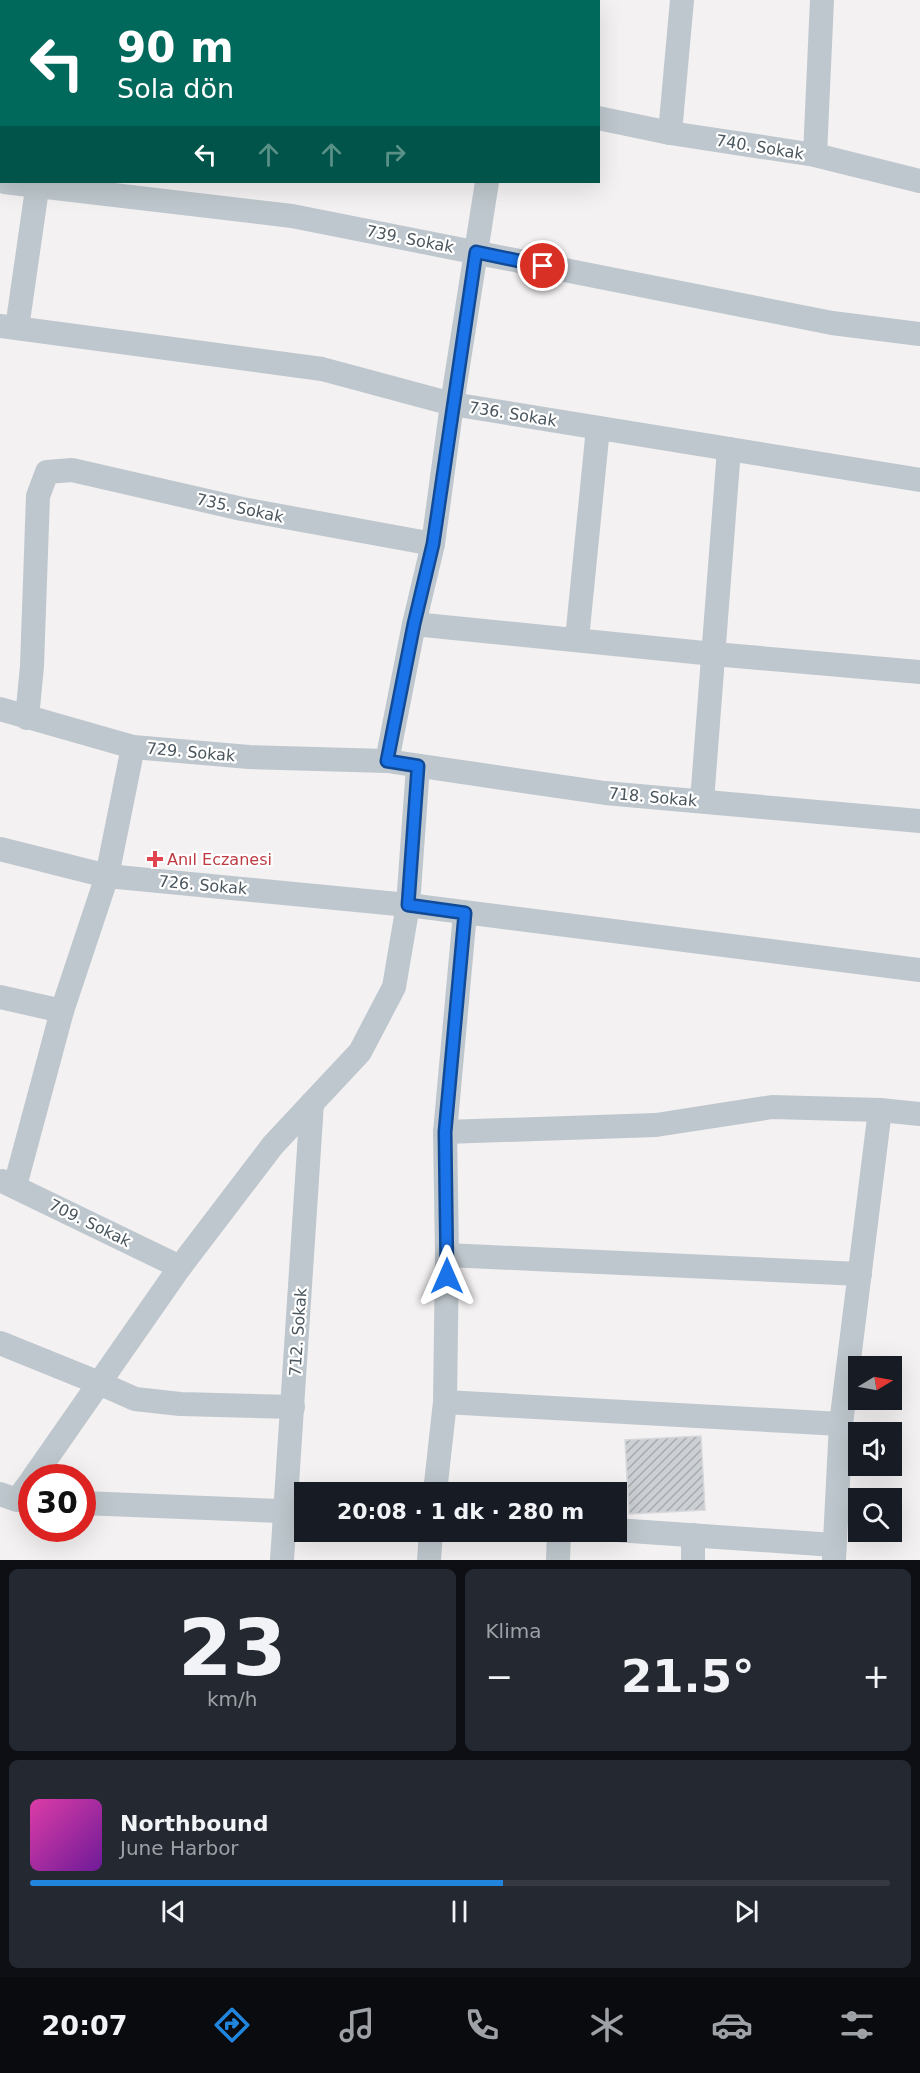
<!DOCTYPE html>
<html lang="tr">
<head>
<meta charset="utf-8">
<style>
	:root { --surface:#171b24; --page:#242831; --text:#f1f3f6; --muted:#9ea1a6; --line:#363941; --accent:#2285dd }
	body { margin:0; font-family:"DejaVu Sans",sans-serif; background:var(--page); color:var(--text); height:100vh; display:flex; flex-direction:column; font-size:22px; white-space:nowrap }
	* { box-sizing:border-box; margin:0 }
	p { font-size:20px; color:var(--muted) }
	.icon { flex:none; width:33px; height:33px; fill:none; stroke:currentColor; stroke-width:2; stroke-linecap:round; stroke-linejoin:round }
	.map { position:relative; height:1560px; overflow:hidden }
	.sheet { display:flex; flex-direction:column; gap:9px; padding:9px; background:#0d0f14; flex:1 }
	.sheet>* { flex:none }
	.hud { position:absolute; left:0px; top:0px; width:600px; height:183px; box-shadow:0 6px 24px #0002; background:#00695c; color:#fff; overflow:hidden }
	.needle { width:39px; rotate:80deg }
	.tools { position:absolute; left:848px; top:1356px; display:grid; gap:12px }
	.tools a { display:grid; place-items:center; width:54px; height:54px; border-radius:0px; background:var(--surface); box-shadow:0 6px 24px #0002; font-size:30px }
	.speed { position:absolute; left:18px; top:1464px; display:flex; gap:12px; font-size:30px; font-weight:700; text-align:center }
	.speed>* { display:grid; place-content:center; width:78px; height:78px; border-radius:50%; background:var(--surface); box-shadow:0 6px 24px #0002; line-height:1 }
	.speed .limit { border:9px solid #d22; background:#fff; color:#111 }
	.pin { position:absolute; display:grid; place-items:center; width:51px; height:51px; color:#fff; margin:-26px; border:3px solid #fff; border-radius:50%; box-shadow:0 2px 6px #0007 }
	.me { position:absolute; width:66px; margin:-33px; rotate:0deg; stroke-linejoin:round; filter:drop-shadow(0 0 4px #0008) }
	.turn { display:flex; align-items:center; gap:21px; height:126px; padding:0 18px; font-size:27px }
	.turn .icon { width:78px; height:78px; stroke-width:2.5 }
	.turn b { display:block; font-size:42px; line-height:51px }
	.lanes { display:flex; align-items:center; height:57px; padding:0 18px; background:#0003; justify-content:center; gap:30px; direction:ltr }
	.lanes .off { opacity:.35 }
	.big { font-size:45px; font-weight:800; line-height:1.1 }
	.sheet .tile { flex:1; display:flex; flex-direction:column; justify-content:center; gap:9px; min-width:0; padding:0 21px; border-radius:9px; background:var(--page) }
	.sheet .dial { align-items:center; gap:0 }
	.dial b { font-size:78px; line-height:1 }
	.song { display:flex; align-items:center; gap:18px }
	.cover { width:72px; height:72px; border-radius:9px; background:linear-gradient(135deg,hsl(320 70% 55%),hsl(280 70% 35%)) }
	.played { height:6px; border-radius:3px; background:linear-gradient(90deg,var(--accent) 55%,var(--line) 55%) }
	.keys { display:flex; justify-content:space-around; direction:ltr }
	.heat { display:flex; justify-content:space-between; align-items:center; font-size:33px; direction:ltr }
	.sheet .tiles { flex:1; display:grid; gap:9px; grid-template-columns:1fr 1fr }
	.tile:last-child { grid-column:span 2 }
	.trip { position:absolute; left:294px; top:1482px; width:333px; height:60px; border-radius:0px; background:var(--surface); box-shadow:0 6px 24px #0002; font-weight:800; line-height:60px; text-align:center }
	.tabs { display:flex; height:96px; justify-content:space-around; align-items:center; background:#090b0e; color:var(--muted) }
	.tabs .icon { width:42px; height:42px }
	.tabs .active { color:var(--accent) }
	.tabs b { font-size:27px; color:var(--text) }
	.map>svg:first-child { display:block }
	.building { fill:url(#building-hatch); stroke:#d6d8dc; stroke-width:1.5 }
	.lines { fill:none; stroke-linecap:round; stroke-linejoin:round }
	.minor { stroke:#bec7cd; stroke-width:24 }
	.route-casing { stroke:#114b97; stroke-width:15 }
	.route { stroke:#1a73e8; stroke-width:10 }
	.health-dot { fill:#e0444e; stroke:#fff; stroke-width:2 }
	.labels { text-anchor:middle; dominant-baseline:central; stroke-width:4.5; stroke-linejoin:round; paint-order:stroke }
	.street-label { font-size:16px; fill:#4a565e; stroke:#fff }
	.health-label { font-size:16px; fill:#be3a42; stroke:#fff; text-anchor:start }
</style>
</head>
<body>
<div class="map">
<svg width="920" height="1560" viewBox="0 0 920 1560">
	<defs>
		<pattern id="building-hatch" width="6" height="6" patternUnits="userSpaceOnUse" patternTransform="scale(1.5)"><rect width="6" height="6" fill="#cccfd3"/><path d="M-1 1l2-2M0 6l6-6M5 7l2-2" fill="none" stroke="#a8abae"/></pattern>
	</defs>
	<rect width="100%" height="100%" fill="#f4f1f2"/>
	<polygon class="building" points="701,1436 705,1510 629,1514 625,1440"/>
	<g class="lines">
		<g class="minor">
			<polyline points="10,2 11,0"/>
			<polyline points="57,2 57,0"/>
			<polyline points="519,2 519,0"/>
			<polyline points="0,80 2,69"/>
			<polyline points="598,118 670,133 815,155 920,181"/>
			<polyline points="670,133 682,0"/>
			<polyline points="815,155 822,0"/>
			<polyline points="4,182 292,216 832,323 920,334"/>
			<polyline points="0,326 322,369 452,404 920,480"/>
			<polyline points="17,328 38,182"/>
			<polyline points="414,624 714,654 920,672"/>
			<polyline points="577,639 598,428"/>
			<polyline points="0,709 133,747 249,757 387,761 605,793 920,821"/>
			<polyline points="27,718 32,666 38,496 47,472 72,470 242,509 433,544"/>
			<polyline points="387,761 414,624 433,544 452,404 487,182"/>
			<polyline points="702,801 729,449"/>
			<polyline points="0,849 107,876 408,905 920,970"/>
			<polyline points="0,997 62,1011"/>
			<polyline points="445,1132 656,1125 772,1107 880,1110 920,1114"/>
			<polyline points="2,1181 180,1267"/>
			<polyline points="15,1186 62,1011 107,876 133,747"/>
			<polyline points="447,1255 860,1274"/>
			<polyline points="0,1343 99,1383 135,1399 180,1404 293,1407"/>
			<polyline points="445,1402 841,1424"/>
			<polyline points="33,1478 180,1267 273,1145 360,1052 394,987 408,905 418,766"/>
			<polyline points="435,1492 445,1402 447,1255 445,1132 465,913"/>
			<polyline points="0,1494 17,1500 32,1480"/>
			<polyline points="82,1503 304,1512"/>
			<polyline points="616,1530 834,1545"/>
			<polyline points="282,1560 312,1103"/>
			<polyline points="429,1560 431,1532"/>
			<polyline points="558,1560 559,1532"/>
			<polyline points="693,1560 693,1535"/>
			<polyline points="834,1560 841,1424 880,1110"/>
		</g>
	</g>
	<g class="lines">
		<g class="route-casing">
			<polyline id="route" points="447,1276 445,1132 465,913 408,905 418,766 387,761 414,624 433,544 476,252 543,266"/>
		</g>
		<use href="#route" class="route"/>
	</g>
	<path class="health-dot" d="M152 850h6v6h6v6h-6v6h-6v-6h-6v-6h6z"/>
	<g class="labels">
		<g class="street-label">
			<text transform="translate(760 147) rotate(9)">740. Sokak</text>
			<text transform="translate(410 239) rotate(11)">739. Sokak</text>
			<text transform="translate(513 414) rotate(9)">736. Sokak</text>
			<text transform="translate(240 508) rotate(12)">735. Sokak</text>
			<text transform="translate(191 752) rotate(5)">729. Sokak</text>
			<text transform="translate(653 797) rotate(5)">718. Sokak</text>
			<text transform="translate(203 885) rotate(5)">726. Sokak</text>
			<text transform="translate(90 1223) rotate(26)">709. Sokak</text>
			<text transform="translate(298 1332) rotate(-86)">712. Sokak</text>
		</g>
		<g class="health-label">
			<text x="167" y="859">Anıl Eczanesi</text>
		</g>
	</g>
</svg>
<div class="tools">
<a><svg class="needle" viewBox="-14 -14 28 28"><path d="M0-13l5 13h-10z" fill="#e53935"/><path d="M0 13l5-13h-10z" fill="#9ea1a6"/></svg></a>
<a><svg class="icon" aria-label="sound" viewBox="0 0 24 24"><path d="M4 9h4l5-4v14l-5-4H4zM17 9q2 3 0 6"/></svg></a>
<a><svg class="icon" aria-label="search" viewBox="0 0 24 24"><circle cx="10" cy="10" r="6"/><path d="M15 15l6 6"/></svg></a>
</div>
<div class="speed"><div class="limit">30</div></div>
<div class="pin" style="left:543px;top:266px;background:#d93025"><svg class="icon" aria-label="arrive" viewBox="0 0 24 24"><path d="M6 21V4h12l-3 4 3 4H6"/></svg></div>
<svg class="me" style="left:447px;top:1276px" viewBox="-20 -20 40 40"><path d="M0-17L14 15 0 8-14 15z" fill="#1a73e8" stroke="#fff" stroke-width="4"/></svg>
<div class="trip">20:08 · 1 dk · 280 m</div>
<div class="hud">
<div class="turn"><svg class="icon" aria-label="left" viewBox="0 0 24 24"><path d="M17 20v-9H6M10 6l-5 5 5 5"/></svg><div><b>90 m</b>Sola dön</div></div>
<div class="lanes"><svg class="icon" aria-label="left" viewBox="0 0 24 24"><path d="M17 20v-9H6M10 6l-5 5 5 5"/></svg><svg class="icon off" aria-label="ahead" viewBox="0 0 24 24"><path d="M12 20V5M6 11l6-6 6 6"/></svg><svg class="icon off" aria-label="ahead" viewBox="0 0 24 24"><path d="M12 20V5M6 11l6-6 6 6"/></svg><svg class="icon off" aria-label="right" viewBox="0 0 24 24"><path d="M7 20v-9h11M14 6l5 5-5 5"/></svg></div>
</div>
</div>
<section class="sheet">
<div class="tiles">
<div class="tile dial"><b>23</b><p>km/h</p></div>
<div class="tile"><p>Klima</p>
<div class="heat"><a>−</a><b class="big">21.5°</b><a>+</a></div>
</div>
<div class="tile">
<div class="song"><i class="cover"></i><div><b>Northbound</b><p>June Harbor</p></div></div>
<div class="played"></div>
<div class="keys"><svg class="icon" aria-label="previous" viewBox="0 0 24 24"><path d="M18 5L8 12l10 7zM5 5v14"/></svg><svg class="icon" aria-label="pause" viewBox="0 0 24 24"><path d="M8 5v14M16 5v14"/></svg><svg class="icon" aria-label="next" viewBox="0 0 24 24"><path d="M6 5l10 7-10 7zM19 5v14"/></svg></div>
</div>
</div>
</section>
<nav class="tabs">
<b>20:07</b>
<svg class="icon active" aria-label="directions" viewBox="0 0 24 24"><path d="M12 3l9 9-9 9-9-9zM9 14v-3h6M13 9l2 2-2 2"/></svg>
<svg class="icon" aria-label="music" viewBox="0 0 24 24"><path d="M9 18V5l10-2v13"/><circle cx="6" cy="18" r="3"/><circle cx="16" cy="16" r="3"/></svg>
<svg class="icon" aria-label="phone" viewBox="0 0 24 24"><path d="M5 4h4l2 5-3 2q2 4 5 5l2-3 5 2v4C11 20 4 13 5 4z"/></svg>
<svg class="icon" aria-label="climate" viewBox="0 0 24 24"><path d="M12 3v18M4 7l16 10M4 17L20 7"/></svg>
<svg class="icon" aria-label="car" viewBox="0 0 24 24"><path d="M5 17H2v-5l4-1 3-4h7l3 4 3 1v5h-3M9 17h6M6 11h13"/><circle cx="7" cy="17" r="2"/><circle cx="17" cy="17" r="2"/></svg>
<svg class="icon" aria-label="filters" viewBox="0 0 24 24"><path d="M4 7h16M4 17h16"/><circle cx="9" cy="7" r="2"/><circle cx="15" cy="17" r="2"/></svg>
</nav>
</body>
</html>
